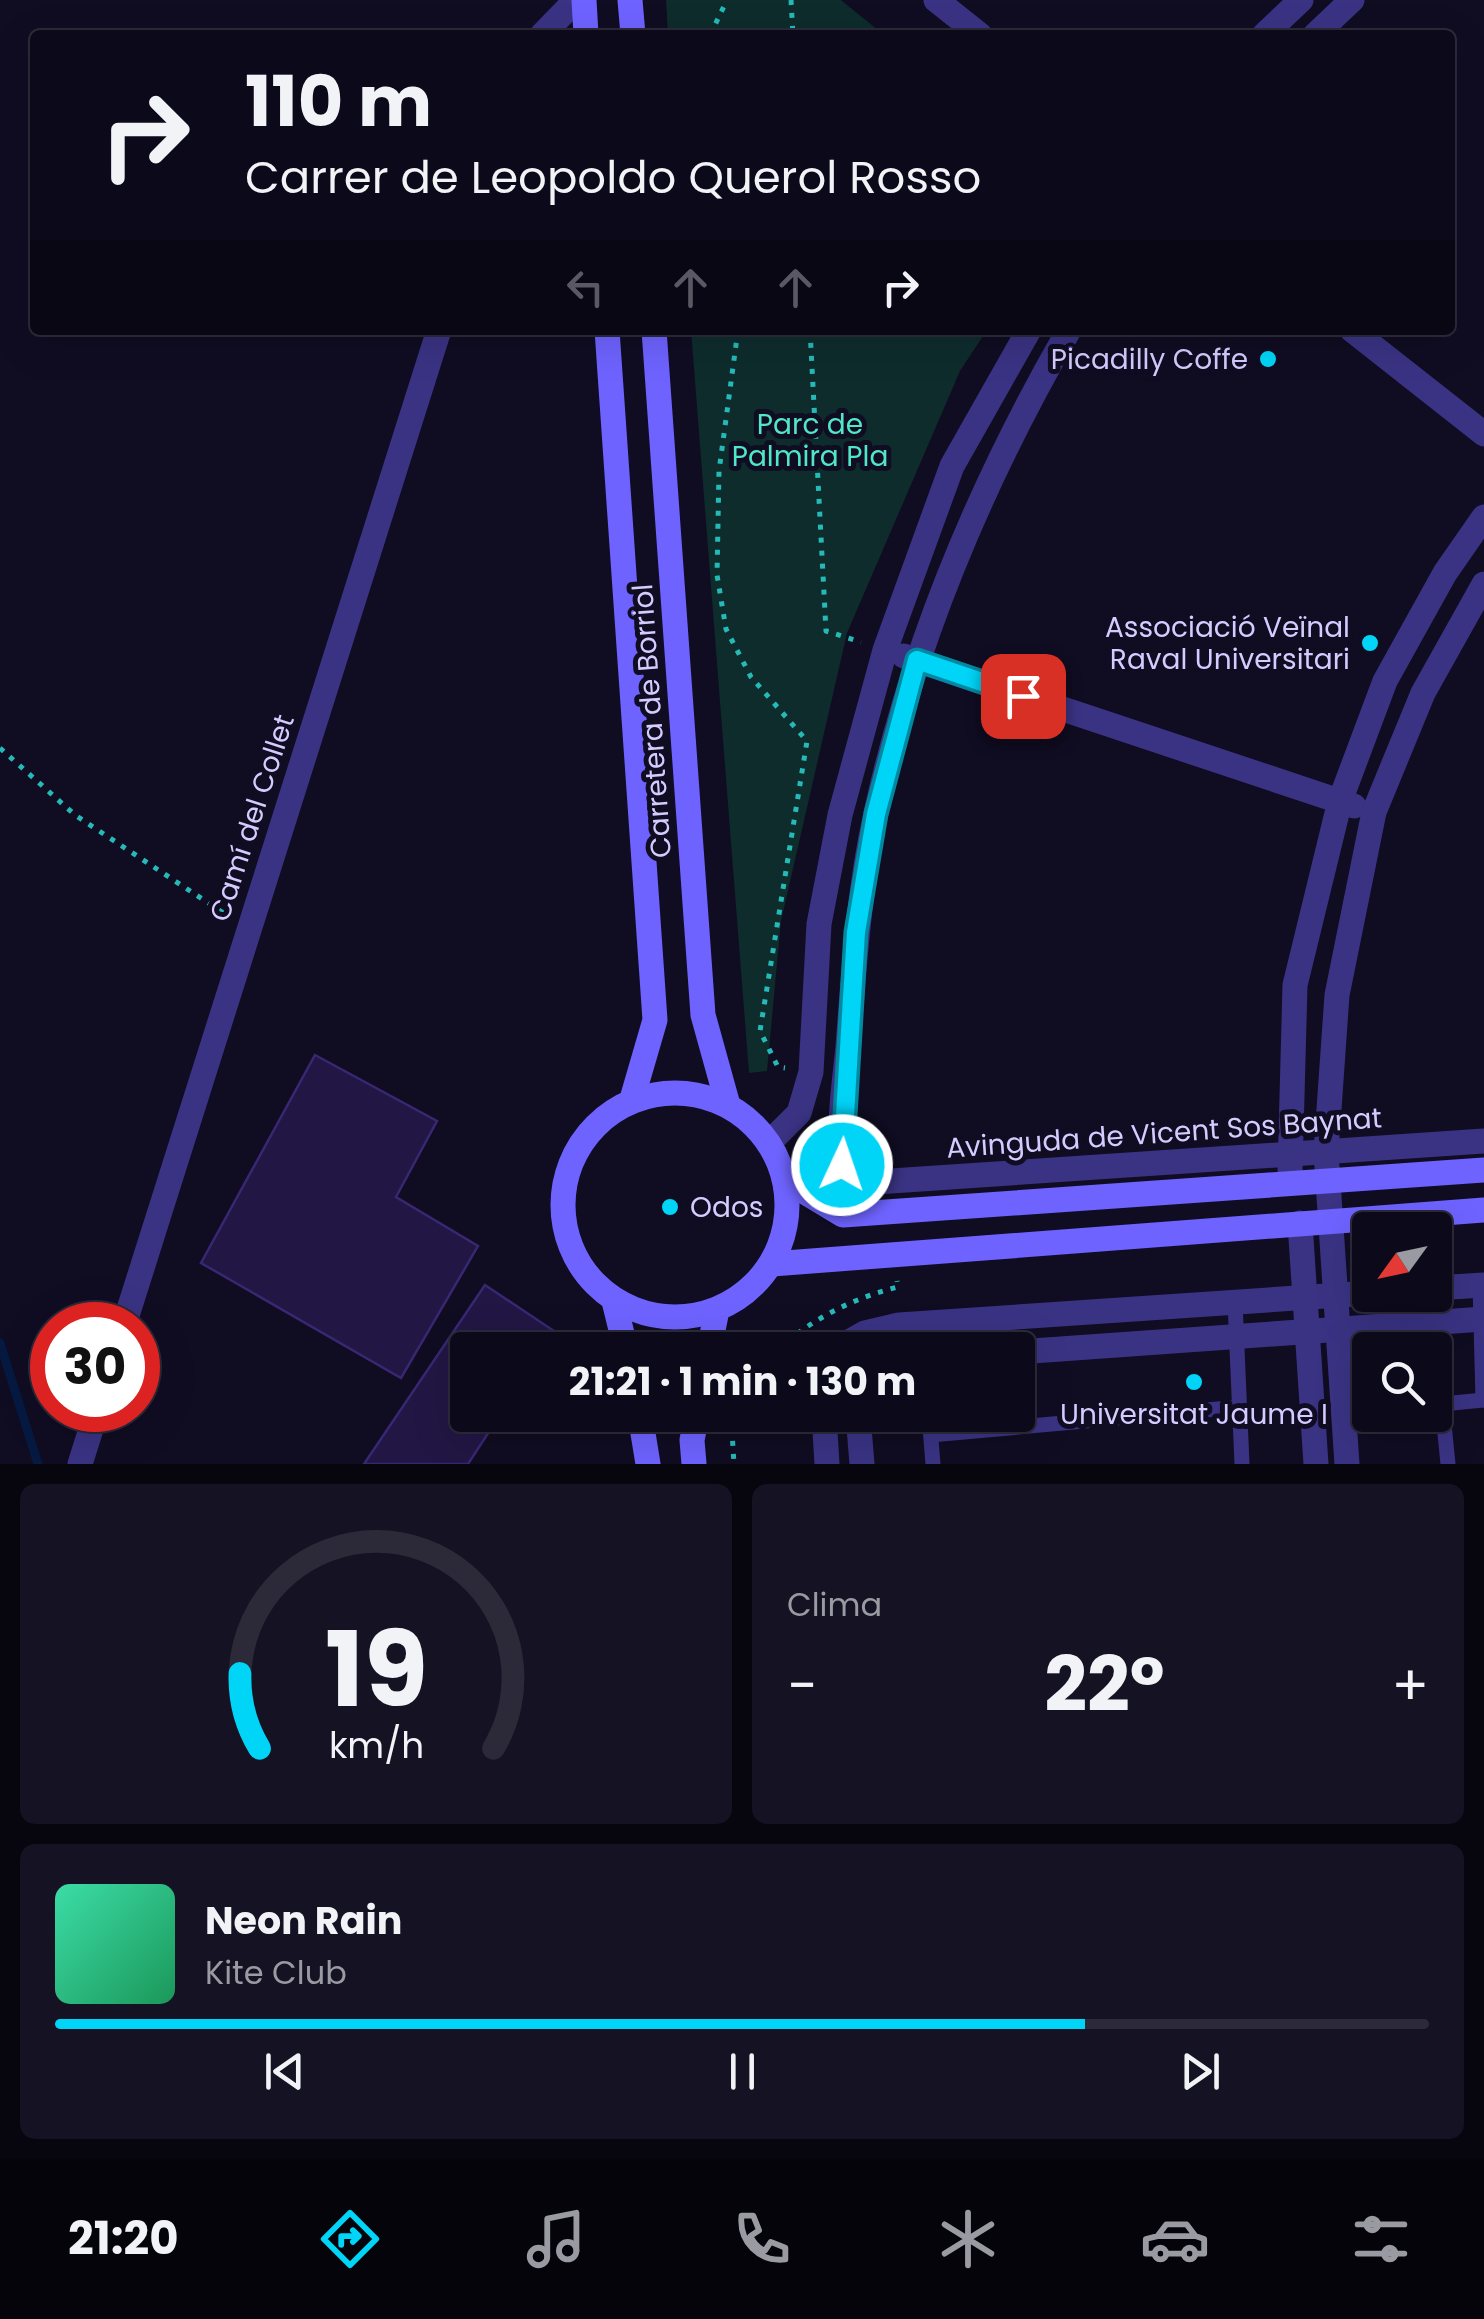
<!DOCTYPE html>
<html lang="es">
<head>
<meta charset="utf-8">
<style>
	:root { --surface:#0c091a; --page:#151223; --text:#f1f3f6; --muted:#9a9aa2; --line:#2c2a39; --accent:#00d4f7 }
	body { margin:0; font-family:Poppins,sans-serif; background:var(--page); color:var(--text); height:100vh; display:flex; flex-direction:column; font-size:38px; white-space:nowrap }
	* { box-sizing:border-box; margin:0 }
	p { font-size:32px; color:var(--muted) }
	.icon { flex:none; width:55px; height:55px; fill:none; stroke:currentColor; stroke-width:2; stroke-linecap:round; stroke-linejoin:round }
	.map { position:relative; height:1464px; overflow:hidden }
	.drawer { display:flex; flex-direction:column; gap:20px; padding:20px; background:#07050e; flex:1 }
	.drawer>* { flex:none }
	.hud { position:absolute; left:30px; top:30px; width:1425px; height:305px; border-radius:10px; box-shadow:0 10px 40px #0002,0 0 0 2px var(--line); background:#0c091a; color:var(--text); overflow:hidden }
	.needle { width:65px; rotate:237deg }
	.fabs { position:absolute; left:1352px; top:1212px; display:grid; gap:20px }
	.fabs a { display:grid; place-items:center; width:100px; height:100px; border-radius:10px; background:var(--surface); box-shadow:0 10px 40px #0002,0 0 0 2px var(--line); font-size:50px }
	.speed { position:absolute; left:30px; top:1302px; display:flex; gap:20px; font-size:50px; font-weight:700; text-align:center }
	.speed>* { display:grid; place-content:center; width:130px; height:130px; border-radius:50%; background:var(--surface); box-shadow:0 10px 40px #0002,0 0 0 2px var(--line); line-height:1 }
	.speed .limit { border:15px solid #d22; background:#fff; color:#111 }
	.pin { position:absolute; display:grid; place-items:center; width:85px; height:85px; color:#fff; margin:-42px; border-radius:20px; box-shadow:0 5px 15px #0006 }
	.me { position:absolute; width:110px; margin:-55px; rotate:3deg; stroke-linejoin:round; filter:drop-shadow(0 0 8px #0008) }
	.turn { display:flex; align-items:center; gap:35px; height:210px; padding:0 50px; font-size:45px }
	.turn .icon { width:130px; height:130px; stroke-width:2.5 }
	.turn b { display:block; font-size:70px; line-height:85px }
	.lanes { display:flex; align-items:center; height:95px; padding:0 50px; background:#0003; justify-content:center; gap:50px; direction:ltr }
	.lanes .off { opacity:.35 }
	.big { font-size:75px; font-weight:700; line-height:1.1 }
	.drawer .card { flex:1; display:flex; flex-direction:column; justify-content:center; gap:15px; min-width:0; padding:0 35px; border-radius:15px; background:var(--page) }
	.drawer .dial { align-items:center; gap:0 }
	.dial svg { height:260px; overflow:visible; fill:none; stroke:var(--line); stroke-width:7; stroke-linecap:round; text-anchor:middle }
	.dial text { fill:var(--text); stroke:none }
	.song { display:flex; align-items:center; gap:30px }
	.cover { width:120px; height:120px; border-radius:15px; background:linear-gradient(135deg,hsl(160 70% 55%),hsl(150 70% 35%)) }
	.played { height:10px; border-radius:5px; background:linear-gradient(90deg,var(--accent) 75%,var(--line) 75%) }
	.keys { display:flex; justify-content:space-around; direction:ltr }
	.heat { display:flex; justify-content:space-between; align-items:center; font-size:55px; direction:ltr }
	.drawer .tiles { flex:1; display:grid; gap:20px; grid-template-columns:1fr 1fr }
	.card:last-child { grid-column:span 2 }
	.trip { position:absolute; left:450px; top:1332px; width:585px; height:100px; border-radius:10px; background:var(--surface); box-shadow:0 10px 40px #0002,0 0 0 2px var(--line); font-weight:700; line-height:100px; text-align:center }
	.tabs { display:flex; height:160px; justify-content:space-around; align-items:center; background:#05040a; color:var(--muted) }
	.tabs .icon { width:70px; height:70px }
	.tabs .active { color:var(--accent) }
	.tabs b { font-size:45px; color:var(--text) }
	.map>svg:first-child { display:block }
	.green { fill:#0e2c2c }
	.lines { fill:none; stroke-linecap:round; stroke-linejoin:round }
	.stream { stroke:#061941; stroke-width:9 }
	.building { fill:#221644; stroke:#392772; stroke-width:2.5 }
	.path { stroke:#25bab8; stroke-width:5; stroke-dasharray:5 8; stroke-linecap:butt }
	.lane { stroke:#3a3384; stroke-width:15 }
	.street { stroke:#3a3384; stroke-width:25 }
	.secondary { stroke:#6e63ff; stroke-width:25 }
	.route-casing { stroke:#008aa1; stroke-width:25 }
	.route { stroke:#00d4f7; stroke-width:18 }
	.poi-dot { fill:#00d4f7; stroke:#100c22; stroke-width:4 }
	.labels { text-anchor:middle; dominant-baseline:central; stroke-width:10; stroke-linejoin:round; paint-order:stroke }
	.poi-label { font-size:28px; fill:#d4ccff; stroke:#100c22; text-anchor:end }
	.park-label { font-size:28px; fill:#50e7c8; stroke:#100c22 }
	.street-label { font-size:28px; fill:#d4ccff; stroke:#100c22 }
</style>
</head>
<body>
<div class="map">
<svg width="1484" height="1464" viewBox="0 0 1484 1464">
	<rect width="100%" height="100%" fill="#100c22"/>
	<g class="green">
		<polygon points="666,0 841,0 884,35 668,35"/>
		<polygon points="691,330 987,330 960,371 847,633 781,921 767,1071 749,1073"/>
	</g>
	<g class="lines">
		<polyline class="stream" points="0,1343 38,1464"/>
	</g>
	<g class="building">
		<polygon points="315,1055 437,1121 396,1197 478,1246 401,1378 201,1263"/>
		<polygon points="485,1285 554,1331 542,1350 468,1350 468,1415 500,1415 468,1464 364,1464"/>
	</g>
	<g class="lines">
		<g class="path">
			<polyline points="791,0 793,35"/>
			<polyline points="710,35 727,0"/>
			<polyline points="738,330 719,471 717,575 726,629 751,677 807,741 760,1031 778,1067 785,1068"/>
			<polyline points="810,330 826,631 861,642"/>
			<polyline points="0,748 75,815 228,916"/>
			<path d="M777 1350C812 1319 853 1298 898 1287L897 1281"/>
			<polyline points="731,1415 734,1464"/>
		</g>
		<g class="lane">
			<polyline points="1480,1285 1483,1400"/>
			<polyline points="1235,1302 1242,1464"/>
			<polyline points="922,1324 924,1350"/>
			<polyline points="929,1415 933,1464"/>
			<polyline points="931,1435 1240,1407"/>
			<polyline points="1448,1464 1442,1404 1484,1400"/>
		</g>
		<g class="street">
			<polyline points="936,0 980,35"/>
			<polyline points="542,35 576,0"/>
			<polyline points="1264,35 1301,0"/>
			<polyline points="1315,35 1352,0"/>
			<path d="M1069 330C983 479 913 644 876 813 859 889 854 968 848 1046 845 1082 833 1149 849 1180L861 1183 1484 1141"/>
			<polyline points="1352,330 1484,434"/>
			<polyline points="904,656 1354,806"/>
			<polyline points="769,1143 799,1113 811,1072 819,924 840,815 885,650 952,466 1029,330"/>
			<polyline points="1290,1171 1295,985 1340,801 1385,681 1445,573 1484,517"/>
			<polyline points="1300,1223 1316,1464"/>
			<polyline points="1435,1288 1484,1285"/>
			<polyline points="124,1325 439,330"/>
			<polyline points="835,1350 865,1333 899,1325 1370,1293"/>
			<polyline points="1018,1352 1484,1319"/>
			<polyline points="824,1415 827,1464"/>
			<polyline points="858,1415 862,1464"/>
			<polyline points="80,1464 97,1410"/>
			<polyline points="1347,1464 1326,1152 1337,995 1374,812 1423,693 1484,584"/>
		</g>
		<g class="secondary">
			<polyline points="584,0 586,35"/>
			<polyline points="630,0 633,35"/>
			<polyline points="607,330 655,1020 632,1099"/>
			<polyline points="654,330 703,1015 728,1105"/>
			<circle cx="675" cy="1205" r="112"/>
			<polyline points="785,1180 843,1215 1484,1170"/>
			<polyline points="772,1264 1484,1210"/>
			<polyline points="614,1301 626,1350"/>
			<polyline points="709,1350 717,1310"/>
			<polyline points="640,1415 648,1464"/>
			<polyline points="694,1464 692,1440 697,1415"/>
		</g>
	</g>
	<g class="lines">
		<g class="route-casing">
			<polyline id="route" points="842,1165 856,932 876,814 917,660 1023,696"/>
		</g>
		<use href="#route" class="route"/>
	</g>
	<g class="poi-dot">
		<circle cx="1268" cy="359" r="10"/>
		<circle cx="1370" cy="643" r="10"/>
		<circle cx="670" cy="1207" r="10"/>
		<circle cx="1194" cy="1382" r="10"/>
	</g>
	<g class="labels">
		<g class="poi-label">
			<text x="1248" y="359">Picadilly Coffe</text>
			<text x="1350" y="627">Associació Veïnal<tspan x="1350" dy="32">Raval Universitari</tspan></text>
			<text x="690" y="1207" text-anchor="start">Odos</text>
			<text x="1194" y="1414" text-anchor="middle">Universitat Jaume I</text>
		</g>
		<g class="park-label">
			<text x="810" y="424">Parc de<tspan x="810" dy="32">Palmira Pla</tspan></text>
		</g>
		<g class="street-label">
			<text transform="translate(652 721) rotate(-94)">Carretera de Borriol</text>
			<text transform="translate(252 818) rotate(-72)">Camí del Collet</text>
			<text transform="translate(1164 1133) rotate(-4)">Avinguda de Vicent Sos Baynat</text>
		</g>
	</g>
</svg>
<div class="fabs">
<a><svg class="needle" viewBox="-14 -14 28 28"><path d="M0-13l5 13h-10z" fill="#e53935"/><path d="M0 13l5-13h-10z" fill="#9a9aa2"/></svg></a>
<a><svg class="icon" aria-label="search" viewBox="0 0 24 24"><circle cx="10" cy="10" r="6"/><path d="M15 15l6 6"/></svg></a>
</div>
<div class="speed"><div class="limit">30</div></div>
<div class="pin" style="left:1023px;top:696px;background:#d93025"><svg class="icon" aria-label="arrive" viewBox="0 0 24 24"><path d="M6 21V4h12l-3 4 3 4H6"/></svg></div>
<svg class="me" style="left:842px;top:1165px" viewBox="-20 -20 40 40"><circle r="17" fill="#00d4f7" stroke="#fff" stroke-width="3"/><path d="M0-11L8 9 0 5-8 9z" fill="#fff"/></svg>
<div class="trip">21:21 · 1 min · 130 m</div>
<div class="hud">
<div class="turn"><svg class="icon" aria-label="right" viewBox="0 0 24 24"><path d="M7 20v-9h11M14 6l5 5-5 5"/></svg><div><b>110 m</b>Carrer de Leopoldo Querol Rosso</div></div>
<div class="lanes"><svg class="icon off" aria-label="left" viewBox="0 0 24 24"><path d="M17 20v-9H6M10 6l-5 5 5 5"/></svg><svg class="icon off" aria-label="ahead" viewBox="0 0 24 24"><path d="M12 20V5M6 11l6-6 6 6"/></svg><svg class="icon off" aria-label="ahead" viewBox="0 0 24 24"><path d="M12 20V5M6 11l6-6 6 6"/></svg><svg class="icon" aria-label="right" viewBox="0 0 24 24"><path d="M7 20v-9h11M14 6l5 5-5 5"/></svg></div>
</div>
</div>
<section class="drawer">
<div class="tiles">
<div class="card dial"><svg viewBox="0 0 100 80">
<path d="M14 69A42 42 0 1 1 86 69"/>
<path d="M14 69A42 42 0 0 1 8 46" stroke="#00d4f7"/>
<text x="50" y="56" font-size="32" font-weight="700">19</text>
<text x="50" y="72" font-size="11">km/h</text>
</svg></div>
<div class="card"><p>Clima</p>
<div class="heat"><a>−</a><b class="big">22°</b><a>+</a></div>
</div>
<div class="card">
<div class="song"><i class="cover"></i><div><b>Neon Rain</b><p>Kite Club</p></div></div>
<div class="played"></div>
<div class="keys"><svg class="icon" aria-label="previous" viewBox="0 0 24 24"><path d="M18 5L8 12l10 7zM5 5v14"/></svg><svg class="icon" aria-label="pause" viewBox="0 0 24 24"><path d="M8 5v14M16 5v14"/></svg><svg class="icon" aria-label="next" viewBox="0 0 24 24"><path d="M6 5l10 7-10 7zM19 5v14"/></svg></div>
</div>
</div>
</section>
<nav class="tabs">
<b>21:20</b>
<svg class="icon active" aria-label="directions" viewBox="0 0 24 24"><path d="M12 3l9 9-9 9-9-9zM9 14v-3h6M13 9l2 2-2 2"/></svg>
<svg class="icon" aria-label="music" viewBox="0 0 24 24"><path d="M9 18V5l10-2v13"/><circle cx="6" cy="18" r="3"/><circle cx="16" cy="16" r="3"/></svg>
<svg class="icon" aria-label="phone" viewBox="0 0 24 24"><path d="M5 4h4l2 5-3 2q2 4 5 5l2-3 5 2v4C11 20 4 13 5 4z"/></svg>
<svg class="icon" aria-label="climate" viewBox="0 0 24 24"><path d="M12 3v18M4 7l16 10M4 17L20 7"/></svg>
<svg class="icon" aria-label="car" viewBox="0 0 24 24"><path d="M5 17H2v-5l4-1 3-4h7l3 4 3 1v5h-3M9 17h6M6 11h13"/><circle cx="7" cy="17" r="2"/><circle cx="17" cy="17" r="2"/></svg>
<svg class="icon" aria-label="filters" viewBox="0 0 24 24"><path d="M4 7h16M4 17h16"/><circle cx="9" cy="7" r="2"/><circle cx="15" cy="17" r="2"/></svg>
</nav>
</body>
</html>
